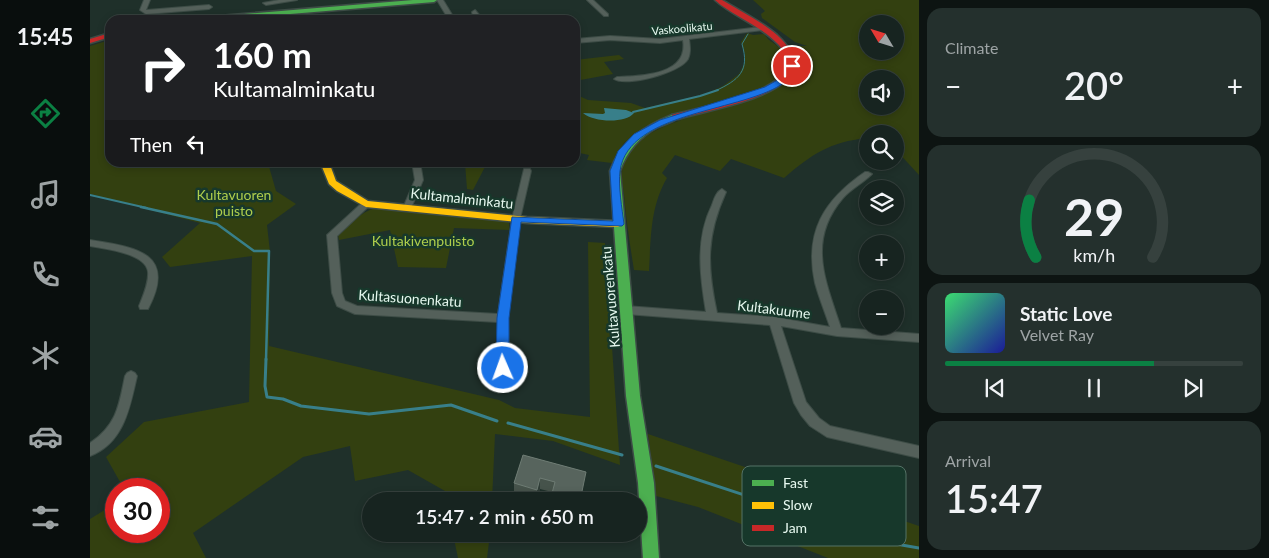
<!DOCTYPE html>
<html lang="en">
<head>
<meta charset="utf-8">
<style>
	:root { --surface:#172420; --page:#24302d; --text:#f1f3f6; --muted:#9ea4a5; --line:#36413e; --accent:#0b8043 }
	body { margin:0; font-family:Lato,sans-serif; background:var(--page); color:var(--text); height:100vh; display:flex; flex-direction:column; font-size:19px; white-space:nowrap }
	* { box-sizing:border-box; margin:0 }
	p { font-size:16px; color:var(--muted) }
	.icon { flex:none; width:28px; height:28px; fill:none; stroke:currentColor; stroke-width:2; stroke-linecap:round; stroke-linejoin:round }
	.map { position:relative; flex:1; overflow:hidden }
	.side { display:flex; flex-direction:column; gap:8px; padding:8px; background:#0d1412; width:350px }
	.side>* { flex:none }
	.top-card { position:absolute; left:15px; top:15px; width:475px; height:152px; border-radius:15px; box-shadow:0 2px 8px #0003,0 0 0 1px var(--line); background:#202124; color:#fff; overflow:hidden }
	.needle { width:32px; rotate:308deg }
	.controls { position:absolute; left:769px; top:15px; display:grid; gap:10px }
	.controls a { display:grid; place-items:center; width:45px; height:45px; border-radius:50%; background:var(--surface); box-shadow:0 2px 8px #0003,0 0 0 1px var(--line); font-size:25px }
	.speed { position:absolute; left:15px; top:478px; display:flex; gap:10px; font-size:25px; font-weight:700; text-align:center }
	.speed>* { display:grid; place-content:center; width:65px; height:65px; border-radius:50%; background:var(--surface); box-shadow:0 2px 8px #0003,0 0 0 1px var(--line); line-height:1 }
	.speed .limit { border:8px solid #d22; background:#fff; color:#111 }
	.pin { position:absolute; display:grid; place-items:center; width:42px; height:42px; color:#fff; margin:-21px; border:2px solid #fff; border-radius:50%; box-shadow:0 1px 5px #0007 }
	.me { position:absolute; width:55px; margin:-28px; rotate:358deg; stroke-linejoin:round; filter:drop-shadow(0 0 4px #0008) }
	.turn { display:flex; align-items:center; gap:18px; height:105px; padding:0 25px; font-size:22px }
	.turn .icon { width:65px; height:65px; stroke-width:2.5 }
	.turn b { display:block; font-size:35px; line-height:42px }
	.then { display:flex; align-items:center; height:48px; padding:0 25px; background:#0003; gap:10px; font-size:19px }
	.big { font-size:38px; font-weight:600; line-height:1.1 }
	.side .widget { flex:1; display:flex; flex-direction:column; justify-content:center; gap:8px; min-width:0; padding:0 18px; border-radius:15px; background:var(--page) }
	.side .dial { align-items:center; gap:0 }
	.dial svg { height:130px; overflow:visible; fill:none; stroke:var(--line); stroke-width:7; stroke-linecap:round; text-anchor:middle }
	.dial text { fill:var(--text); stroke:none }
	.song { display:flex; align-items:center; gap:15px }
	.cover { width:60px; height:60px; border-radius:8px; background:linear-gradient(135deg,hsl(140 70% 55%),hsl(240 70% 35%)) }
	.played { height:5px; border-radius:2px; background:linear-gradient(90deg,var(--accent) 70%,var(--line) 70%) }
	.keys { display:flex; justify-content:space-around; direction:ltr }
	.heat { display:flex; justify-content:space-between; align-items:center; font-size:28px; direction:ltr }
	.trip { position:absolute; left:272px; top:492px; width:285px; height:50px; border-radius:25px; background:var(--surface); box-shadow:0 2px 8px #0003,0 0 0 1px var(--line); font-weight:600; line-height:50px; text-align:center }
	main { display:flex; flex:1; min-height:0 }
	.tabs { display:flex; flex-direction:column; width:90px; justify-content:space-around; align-items:center; background:#090e0d; color:var(--muted) }
	.tabs .icon { width:35px; height:35px }
	.tabs .selected { color:var(--accent) }
	.tabs b { font-size:22px; color:var(--text) }
	.map>svg:first-child { display:block }
	.green { fill:#334010; fill-rule:evenodd }
	.water { fill:#387f8a }
	.lines { fill:none; stroke-linecap:round; stroke-linejoin:round }
	.stream-far3 { stroke:#387f8a; stroke-width:1 }
	.stream-far2 { stroke:#387f8a; stroke-width:2 }
	.stream-far1 { stroke:#387f8a; stroke-width:2.5 }
	.stream { stroke:#387f8a; stroke-width:3 }
	.street-casing { stroke:#3d4c46; stroke-width:2 }
	.fast-casing { stroke:#3d4c46; stroke-width:3 }
	.slow-casing { stroke:#3d4c46; stroke-width:3 }
	.jam-casing { stroke:#3d4c46; stroke-width:3 }
	.street { fill:#54605a; fill-rule:evenodd }
	.fast { fill:#4caf50; fill-rule:evenodd }
	.slow { fill:#ffc107; fill-rule:evenodd }
	.jam { fill:#c62828; fill-rule:evenodd }
	.wall { fill:#46534b }
	.shaded-wall { fill:#2f3d37 }
	.building { fill:#57645d; stroke:#6e7c74 }
	.route { fill:#1a73e8; stroke:#114b97 }
	.labels { text-anchor:middle; dominant-baseline:central; stroke-width:5; stroke-linejoin:round; paint-order:stroke }
	.far-street-label { font-size:11px; fill:#e7f9f0; stroke:#17382b }
	.park-label { font-size:14px; fill:#afce4c; stroke:#17382b }
	.street-label { font-size:14px; fill:#e7f9f0; stroke:#17382b }
	.key { fill:#17382b; stroke:#557266; stroke-width:1 }
	.key-label { font-size:14px; fill:#e7f9f0 }
</style>
</head>
<body>
<main>
<nav class="tabs">
<b>15:45</b>
<svg class="icon selected" aria-label="directions" viewBox="0 0 24 24"><path d="M12 3l9 9-9 9-9-9zM9 14v-3h6M13 9l2 2-2 2"/></svg>
<svg class="icon" aria-label="music" viewBox="0 0 24 24"><path d="M9 18V5l10-2v13"/><circle cx="6" cy="18" r="3"/><circle cx="16" cy="16" r="3"/></svg>
<svg class="icon" aria-label="phone" viewBox="0 0 24 24"><path d="M5 4h4l2 5-3 2q2 4 5 5l2-3 5 2v4C11 20 4 13 5 4z"/></svg>
<svg class="icon" aria-label="climate" viewBox="0 0 24 24"><path d="M12 3v18M4 7l16 10M4 17L20 7"/></svg>
<svg class="icon" aria-label="car" viewBox="0 0 24 24"><path d="M5 17H2v-5l4-1 3-4h7l3 4 3 1v5h-3M9 17h6M6 11h13"/><circle cx="7" cy="17" r="2"/><circle cx="17" cy="17" r="2"/></svg>
<svg class="icon" aria-label="filters" viewBox="0 0 24 24"><path d="M4 7h16M4 17h16"/><circle cx="9" cy="7" r="2"/><circle cx="15" cy="17" r="2"/></svg>
</nav>
<div class="map">
<svg width="829" height="558" viewBox="0 0 829 558">
	<rect width="100%" height="100%" fill="#1f302a"/>
	<g class="green">
		<path d="M663 0H829V175L805 149V134H778L777 138C740 142 722 154 694 178L641 159 630 171 585 155 572 173 577 178C560 207 561 238 559 271L544 270C540 245 536 220 534 194 533 187 531 179 532 172 532 167 535 158 538 154 562 109 705 104 708 67 708 60 703 51 699 46H717L705 42 672 18 671 14 675 11ZM778 24H805V51H778ZM778 79H805V106H778Z"/>
		<path d="M657 33 663 35 674 34C677 37 678 40 682 42 697 53 699 54 695 73L675 87 575 118 556 126 534 143 522 163 497 160 499 155 485 152V94L498 100 541 103 555 108 616 94 633 86 649 74 654 64 655 54 651 42Z"/>
		<polygon points="20,40 20,162 178,163 186,191 206,204 177,225 180,252 179,346 409,400 425,408 500,417 498,242 515,243 530,465 463,441 405,434 402,501 357,501 355,491 318,470 265,481 260,446 213,457 103,533 116,558 0,558 0,519 26,503 26,531 69,531 69,489 34,489 16,457 54,422 159,402 162,256 80,267 72,257 110,223 0,194 0,46"/>
		<polygon points="529,55 534,59 514,62 523,74 485,81 485,60"/>
		<polygon points="375,163 397,163 383,190 377,189"/>
		<path d="M285 208 416 221 419 223V230L364 228 356 268 308 267 300 230 249 240 248 235C258 225 271 212 285 208Z"/>
		<polygon points="558,434 829,526 829,558 738,558 608,507 566,496"/>
		<polygon points="363,534 400,534 397,558 368,558"/>
	</g>
	<path class="water" d="M514 108 536 110 544 113C535 124 503 122 493 113L513 114 515 113Z"/>
	<g class="lines">
		<path class="stream-far3" d="M625 91C649 80 660 71 652 44L658 34"/>
		<g class="stream-far2">
			<polyline points="543,112 610,96 628,90"/>
			<polyline points="0,195 57,208"/>
		</g>
		<polyline class="stream-far1" points="51,207 127,224 164,251 179,251 176,360"/>
		<g class="stream">
			<polyline points="176,359 175,386 177,397 193,399 211,406 279,414 361,405 407,421"/>
			<polyline points="418,423 532,455"/>
			<polyline points="566,466 703,511"/>
			<polyline points="716,516 783,540 829,548"/>
		</g>
		<g class="street-casing">
			<g id="street">
				<polygon points="54,0 60,0 56,10 57,10 119,5 122,7 119,9 56,14 50,10"/>
				<polygon points="189,0 207,0 176,5 173,3"/>
				<polygon points="347,0 353,0 364,18 383,16 382,12 385,10 390,16 385,20 359,20"/>
				<polygon points="497,0 503,0 518,14 518,16 514,16"/>
				<polygon points="177,12 180,14 179,20 173,20 174,14"/>
				<path d="M671 27 673 28V30L599 39C600 47 601 52 598 59 590 73 536 87 524 79L527 77C552 76 599 75 593 40L570 43 520 40 485 43V39L520 36 570 39Z"/>
				<polygon points="322,162 330,162 333,180 321,208 317,211 313,208 325,180"/>
				<polygon points="434,169 440,169 441,171 430,219 418,318 419,368 417,371 413,373 409,371 407,368 408,322 265,314 247,306 242,293 237,235 273,202 276,201 280,204 279,206 247,236 252,293 255,301 267,306 408,314 422,219"/>
				<path d="M775 172H778L782 174C773 183 761 189 753 198 716 241 736 282 751 328L829 334V342L747 336 691 326 716 402 729 418 740 426 829 446V458L737 437 720 426 711 415 704 403 680 325 536 314 532 313 531 310 532 307 536 306 616 312C610 276 605 239 622 205 624 199 626 192 632 189L636 192C616 236 617 266 627 313L684 317 740 327C735 312 729 298 725 283 714 232 734 200 775 172Z"/>
				<path d="M0 240C44 247 88 252 58 309H50L49 306C53 296 59 283 58 272 56 253 15 249 0 246Z"/>
				<path d="M41 371 45 373 47 376C40 407 34 443 0 456V443C27 425 29 405 35 376L37 373Z"/>
			</g>
		</g>
		<g class="fast-casing">
			<g id="fast">
				<polygon points="323,0 347,0 344,2 127,20 102,20 105,18"/>
				<path d="M582 115 589 117C583 122 575 124 568 127 549 137 537 151 530 171L550 396 564 483 569 558H553L548 483 536 396 520 171C531 141 553 127 582 115Z"/>
			</g>
		</g>
		<g class="slow-casing">
			<polygon id="slow" points="230,162 239,162 246,181 278,201 437,217 528,221 533,224 528,227 437,223 276,207 247,191 239,184"/>
		</g>
		<g class="jam-casing">
			<g id="jam">
				<path d="M625 0H632C650 11 671 21 687 35 749 92 621 108 588 119H582V115C607 107 731 90 688 44 670 25 644 17 625 0Z"/>
				<polygon points="20,33 20,37 0,43 0,39"/>
			</g>
		</g>
		<use href="#street" class="street"/>
		<use href="#fast" class="fast"/>
		<use href="#slow" class="slow"/>
		<use href="#jam" class="jam"/>
	</g>
	<polygon class="wall" points="433,455 496,472 462,492 450,489 446,500 424,494 424,483"/>
	<polygon class="shaded-wall" points="450,478 450,489 446,500 447,490"/>
	<polygon class="building" points="433,455 496,472 490,501 460,501 465,482 450,478 447,490 424,483"/>
	<path class="route" d="M699 64 705 66C702 71 700 78 695 82 656 112 538 110 530 171 528 185 532 209 534 224L532 226 431 222 419 318V368L417 372 413 373 408 372 406 368 407 318 422 217 523 221 520 171 528 151 544 134 570 120 675 87 691 78Z"/>
	<g class="labels">
		<g class="far-street-label">
			<text transform="translate(592 28) rotate(-5)">Vaskoolikatu</text>
		</g>
		<g class="park-label">
			<text x="144" y="194">Kultavuoren<tspan x="144" dy="16">puisto</tspan></text>
			<text x="333" y="240">Kultakivenpuisto</text>
		</g>
		<g class="street-label">
			<text transform="translate(372 198) rotate(6)">Kultamalminkatu</text>
			<text transform="translate(520 297) rotate(-95)">Kultavuorenkatu</text>
			<text transform="translate(320 298) rotate(4)">Kultasuonenkatu</text>
			<text transform="translate(684 309) rotate(7)">Kultakuume</text>
		</g>
	</g>
	<rect x="652" y="466" width="164" height="80" rx="8" class="key"/>
	<rect x="662" y="480" width="22" height="6" fill="#4caf50"/>
	<rect x="662" y="502" width="22" height="7" fill="#ffc107"/>
	<rect x="662" y="525" width="22" height="6" fill="#c62828"/>
	<g class="key-label">
		<text x="693" y="488">Fast</text>
		<text x="693" y="510">Slow</text>
		<text x="693" y="533">Jam</text>
	</g>
</svg>
<div class="controls">
<a><svg class="needle" viewBox="-14 -14 28 28"><path d="M0-13l5 13h-10z" fill="#e53935"/><path d="M0 13l5-13h-10z" fill="#9ea4a5"/></svg></a>
<a><svg class="icon" aria-label="sound" viewBox="0 0 24 24"><path d="M4 9h4l5-4v14l-5-4H4zM17 9q2 3 0 6"/></svg></a>
<a><svg class="icon" aria-label="search" viewBox="0 0 24 24"><circle cx="10" cy="10" r="6"/><path d="M15 15l6 6"/></svg></a>
<a><svg class="icon" aria-label="layers" viewBox="0 0 24 24"><path d="M12 4l9 5-9 5-9-5zM3 14l9 5 9-5"/></svg></a>
<a>+</a>
<a>−</a>
</div>
<div class="speed"><div class="limit">30</div></div>
<div class="pin" style="left:702px;top:66px;background:#d93025"><svg class="icon" aria-label="arrive" viewBox="0 0 24 24"><path d="M6 21V4h12l-3 4 3 4H6"/></svg></div>
<svg class="me" style="left:413px;top:368px" viewBox="-20 -20 40 40"><circle r="17" fill="#1a73e8" stroke="#fff" stroke-width="3"/><path d="M0-11L8 9 0 5-8 9z" fill="#fff"/></svg>
<div class="trip">15:47 · 2 min · 650 m</div>
<div class="top-card">
<div class="turn"><svg class="icon" aria-label="right" viewBox="0 0 24 24"><path d="M7 20v-9h11M14 6l5 5-5 5"/></svg><div><b>160 m</b>Kultamalminkatu</div></div>
<div class="then">Then<svg class="icon" aria-label="left" viewBox="0 0 24 24"><path d="M17 20v-9H6M10 6l-5 5 5 5"/></svg></div>
</div>
</div>
<section class="side">
<div class="widget"><p>Climate</p>
<div class="heat"><a>−</a><b class="big">20°</b><a>+</a></div>
</div>
<div class="widget dial"><svg viewBox="0 0 100 80">
<path d="M14 69A42 42 0 1 1 86 69"/>
<path d="M14 69A42 42 0 0 1 10 34" stroke="#0b8043"/>
<text x="50" y="56" font-size="32" font-weight="700">29</text>
<text x="50" y="72" font-size="11">km/h</text>
</svg></div>
<div class="widget">
<div class="song"><i class="cover"></i><div><b>Static Love</b><p>Velvet Ray</p></div></div>
<div class="played"></div>
<div class="keys"><svg class="icon" aria-label="previous" viewBox="0 0 24 24"><path d="M18 5L8 12l10 7zM5 5v14"/></svg><svg class="icon" aria-label="pause" viewBox="0 0 24 24"><path d="M8 5v14M16 5v14"/></svg><svg class="icon" aria-label="next" viewBox="0 0 24 24"><path d="M6 5l10 7-10 7zM19 5v14"/></svg></div>
</div>
<div class="widget"><p>Arrival</p><b class="big">15:47</b></div>
</section>
</main>
</body>
</html>
